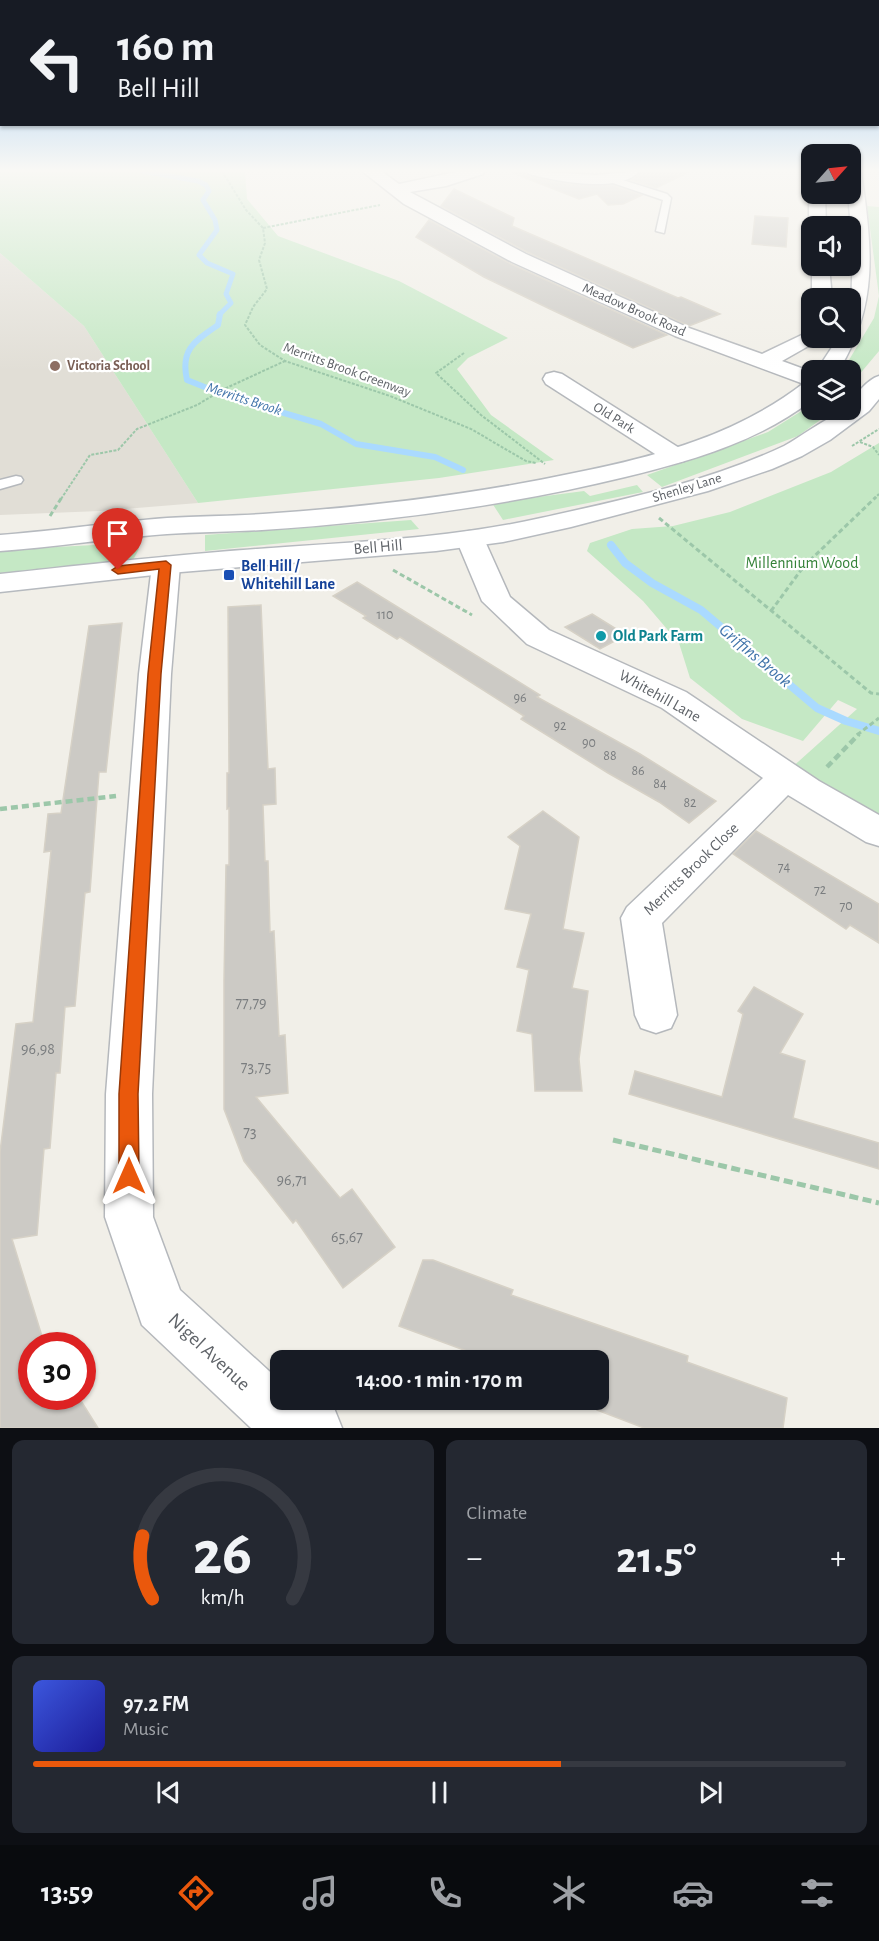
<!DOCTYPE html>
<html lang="en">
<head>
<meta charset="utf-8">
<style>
	:root { --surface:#171b24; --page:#242831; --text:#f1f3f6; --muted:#9ea1a6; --line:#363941; --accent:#ea580c }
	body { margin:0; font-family:"Alegreya Sans",sans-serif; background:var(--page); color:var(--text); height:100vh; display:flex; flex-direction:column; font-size:22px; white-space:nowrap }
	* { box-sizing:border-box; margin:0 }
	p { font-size:20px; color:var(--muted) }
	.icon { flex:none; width:33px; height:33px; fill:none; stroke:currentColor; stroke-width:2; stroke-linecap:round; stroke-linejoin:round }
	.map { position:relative; height:1428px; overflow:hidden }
	.side { display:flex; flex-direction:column; gap:12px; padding:12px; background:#0d0f14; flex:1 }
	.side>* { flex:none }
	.top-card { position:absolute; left:0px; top:0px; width:879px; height:126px; box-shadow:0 2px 4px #0004; background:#171b24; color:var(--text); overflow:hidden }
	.needle { width:39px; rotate:63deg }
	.tools { position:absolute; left:801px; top:144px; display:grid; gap:12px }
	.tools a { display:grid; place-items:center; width:60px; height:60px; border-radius:12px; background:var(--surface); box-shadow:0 2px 4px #0004; font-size:30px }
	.speed { position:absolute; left:18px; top:1332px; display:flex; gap:12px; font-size:30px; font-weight:700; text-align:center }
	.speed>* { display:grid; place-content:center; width:78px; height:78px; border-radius:50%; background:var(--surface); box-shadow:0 2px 4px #0004; line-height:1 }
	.speed .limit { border:9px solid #d22; background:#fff; color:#111 }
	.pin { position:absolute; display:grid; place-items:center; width:51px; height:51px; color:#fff; margin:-62px -26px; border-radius:50% 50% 50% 0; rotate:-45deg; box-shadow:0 0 6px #0007 }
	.pin .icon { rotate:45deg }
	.me { position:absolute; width:66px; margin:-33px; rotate:0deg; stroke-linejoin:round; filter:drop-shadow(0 0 4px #0008) }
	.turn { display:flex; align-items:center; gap:21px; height:126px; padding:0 18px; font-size:27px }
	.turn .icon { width:78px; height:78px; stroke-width:2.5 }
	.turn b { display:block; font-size:42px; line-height:51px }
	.big { font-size:45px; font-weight:700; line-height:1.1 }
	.side .tile { flex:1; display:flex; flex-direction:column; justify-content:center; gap:9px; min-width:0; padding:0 21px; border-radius:12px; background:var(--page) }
	.side .dial { align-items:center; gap:0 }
	.dial svg { height:156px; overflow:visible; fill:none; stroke:var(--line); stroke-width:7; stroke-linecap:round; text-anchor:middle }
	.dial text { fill:var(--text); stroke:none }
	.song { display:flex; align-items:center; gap:18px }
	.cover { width:72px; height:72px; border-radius:9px; background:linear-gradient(135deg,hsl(230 70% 55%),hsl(240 70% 35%)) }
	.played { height:6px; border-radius:3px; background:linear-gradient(90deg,var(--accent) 65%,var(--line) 65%) }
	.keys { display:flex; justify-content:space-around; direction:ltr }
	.heat { display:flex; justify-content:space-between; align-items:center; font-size:33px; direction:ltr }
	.side .tiles { flex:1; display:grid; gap:12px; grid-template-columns:1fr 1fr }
	.tile:last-child { grid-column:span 2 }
	.trip { position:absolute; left:270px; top:1350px; width:339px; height:60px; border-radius:12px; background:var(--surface); box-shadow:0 2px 4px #0004; font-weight:700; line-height:60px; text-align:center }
	.tabs { display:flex; height:96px; justify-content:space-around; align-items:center; background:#090b0e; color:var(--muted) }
	.tabs .icon { width:42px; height:42px }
	.tabs .selected { color:var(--accent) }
	.tabs b { font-size:27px; color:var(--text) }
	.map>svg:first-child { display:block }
	.education { fill:#e1ded6 }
	.green { fill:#c5e8c5 }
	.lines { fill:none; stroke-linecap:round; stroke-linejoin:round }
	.stream-far2 { stroke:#aadaff; stroke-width:5 }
	.stream-far1 { stroke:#aadaff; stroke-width:6 }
	.stream { stroke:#aadaff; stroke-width:8 }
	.building { fill:#cccac5; stroke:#d6d1c6; stroke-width:1.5 }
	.lane-casing { stroke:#b5b8bc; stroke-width:3 }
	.street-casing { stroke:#b5b8bc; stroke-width:3 }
	.secondary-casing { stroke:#b6babf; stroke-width:3 }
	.path-far3 { stroke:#9cc7a9; stroke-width:2; stroke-dasharray:3 1.5; stroke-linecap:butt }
	.path-far2 { stroke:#9cc7a9; stroke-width:3; stroke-dasharray:5 3; stroke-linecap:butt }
	.path-far1 { stroke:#9cc7a9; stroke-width:4.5; stroke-dasharray:7 4; stroke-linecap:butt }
	.path { stroke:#9cc7a9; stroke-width:5; stroke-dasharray:9 4.5; stroke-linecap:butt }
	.lane { fill:#fff; fill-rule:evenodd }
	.street { fill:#fff; fill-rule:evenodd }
	.secondary { fill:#fff; fill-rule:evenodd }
	.route { fill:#ea580c; stroke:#983908; stroke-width:1.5 }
	.education-dot { fill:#8d6e63; stroke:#fff; stroke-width:2 }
	.transit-dot { fill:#1a4fb4; stroke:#fff; stroke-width:2 }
	.culture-dot { fill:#0f9aa8; stroke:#fff; stroke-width:2 }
	.labels { text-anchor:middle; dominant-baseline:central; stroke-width:4.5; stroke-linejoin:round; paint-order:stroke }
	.far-street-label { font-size:14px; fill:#5f6368; stroke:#fff }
	.far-education-label { font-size:14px; font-weight:bold; fill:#785e54; stroke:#fff; text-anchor:start }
	.number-label { font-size:14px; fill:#7a7d7f }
	.far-water-label { font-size:15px; font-style:italic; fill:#4174aa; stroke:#fff }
	.street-label { font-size:16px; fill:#5f6368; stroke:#fff }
	.park-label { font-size:16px; fill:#348238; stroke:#fff }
	.transit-label { font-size:16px; font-weight:bold; fill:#164399; stroke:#fff; text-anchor:start }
	.culture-label { font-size:16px; font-weight:bold; fill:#0d838f; stroke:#fff; text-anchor:start }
	.near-number-label { font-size:16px; fill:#7a7d7f }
	.water-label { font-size:18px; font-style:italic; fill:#4174aa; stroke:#fff }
	.near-street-label { font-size:20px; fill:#5f6368; stroke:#fff }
</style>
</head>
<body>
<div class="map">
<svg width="879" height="1428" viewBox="0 0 879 1428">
	<rect width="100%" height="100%" fill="#f1efe8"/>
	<polygon class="education" points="0,253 84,326 198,503 100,511 0,515"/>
	<g class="green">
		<polygon points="0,171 245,171 247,199 278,236 399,281 508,338 468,358 457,369 491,415 554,460 439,478 198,503 84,326 0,253"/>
		<polygon points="867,206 879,207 879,351 853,382 851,381 850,370 843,370 874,318 879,296"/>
		<polygon points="811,405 812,410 834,410 798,436 662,487 647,475 768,432"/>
		<polygon points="879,443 879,828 789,770 857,709 838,700 803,741 742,719 690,678 679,643 643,601 587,551 590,543 632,529 673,526 730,512 831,472"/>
		<polygon points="637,485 643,492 503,520 492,503 584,491 590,496"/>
		<polygon points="411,520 419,529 205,551 205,535"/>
		<polygon points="132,543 139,549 132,562 0,573 0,550"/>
	</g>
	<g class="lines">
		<polyline class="stream-far2" points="142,171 198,181 206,185 209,191 203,200 215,220 217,230 199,255 207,263 233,274 226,294 231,303 219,315"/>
		<path class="stream-far1" d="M220 314 218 325C195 341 180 349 187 380L227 396 321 424 356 444 435 457 463 470"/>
		<polyline class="stream" points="611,545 625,563 652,583 701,610 817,708 846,721 879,731"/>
	</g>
	<g class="building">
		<polygon points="514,171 525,171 528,176 570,184 612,185 642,195 623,204 608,205 597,194 579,199 513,173"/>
		<polygon points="642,171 691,171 656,188 631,180"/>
		<polygon points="454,189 514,218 512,226 678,298 681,297 720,314 689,326 527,252 441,206"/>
		<polygon points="755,216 788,218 786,247 752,244"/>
		<polygon points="429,220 511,264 667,335 633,348 550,309 484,277 416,237"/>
		<polygon points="357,582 540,695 537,697 640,754 716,801 689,823 659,802 608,773 521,719 524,716 400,637 397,639 363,618 366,616 333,596"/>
		<polygon points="261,605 268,769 275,768 276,804 263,805 265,861 268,861 270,932 274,931 279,1036 285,1035 288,1093 256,1097 340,1198 352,1189 395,1247 343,1288 296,1220 293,1223 244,1161 224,1109 224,981 226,865 229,865 229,808 227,809 227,773 229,773 228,607"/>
		<polygon points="592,614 626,635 600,649 565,627"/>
		<polygon points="122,623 106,772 99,772 90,892 85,893 75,1006 65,1007 60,1073 56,1073 50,1148 44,1149 37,1235 12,1239 45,1346 32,1346 32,1396 78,1396 98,1428 0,1428 0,1152 16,1024 33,1022 51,851 44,852 48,814 61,813 89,626"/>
		<polygon points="543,811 579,837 563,929 584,933 572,988 588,991 579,1059 582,1091 535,1091 532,1034 517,1031 529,970 517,967 531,914 505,909 520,846 508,837"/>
		<polygon points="756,831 879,904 879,943 850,925 846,929 733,854"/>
		<polygon points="754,987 803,1014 780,1053 805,1061 793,1118 879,1143 879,1169 629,1094 635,1071 722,1097 743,1014 738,1011"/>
		<polygon points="423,1260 433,1260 513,1290 511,1295 688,1356 687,1362 787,1398 783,1428 644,1428 597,1410 608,1360 491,1360 399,1326"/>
	</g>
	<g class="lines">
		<g class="lane-casing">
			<g id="lane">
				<polygon points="610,176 667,194 671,198 664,233 656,231 663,200 607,181 606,179"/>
				<polygon points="16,476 21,477 23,480 21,483 0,489 0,480"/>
			</g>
		</g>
		<g class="street-casing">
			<g id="street">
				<polygon points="362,171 381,171 399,184 460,171 485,171 483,174 446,186 410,192 526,254 689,328 762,354 812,330 812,338 821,338 819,340 782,361 812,372 812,387 675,336 512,262 404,204"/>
				<path d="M527 171 596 175 640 171C619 194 556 181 529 174Z"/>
				<polygon points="812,190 812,194 825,194 826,226 812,226 812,229 809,226 809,194"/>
				<polygon points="812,265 829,266 832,298 812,298"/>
				<polygon points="554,372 562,374 684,451 687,456 684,461 675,463 666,461 546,384 543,379 546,374"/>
				<polygon points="470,531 480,533 484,539 510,597 549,630 686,692 819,781 879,815 879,846 866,842 788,795 662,923 677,1015 671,1028 656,1033 641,1028 635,1015 621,918 627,907 763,778 662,708 527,644 482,601 456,539 460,533"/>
				<polygon points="166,557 176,559 180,565 171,674 152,1094 153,1217 180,1290 280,1381 280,1400 312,1400 334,1408 342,1428 251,1428 142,1325 105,1217 106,1094 139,674 152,565 156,559"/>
			</g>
		</g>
		<g class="secondary-casing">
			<g id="secondary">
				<path d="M850 171H861C872 247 879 304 839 370H817L838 338H850L853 250 848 194H850Z"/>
				<path d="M879 376V399L869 411 830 440 802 456 772 469 708 491 571 527 503 542 436 551 181 572 0 592V574C86 565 171 555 257 549 352 542 448 539 541 518 622 500 708 482 784 446 799 438 837 410 850 410 850 398 868 379 879 376Z"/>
				<path d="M812 381V400C758 442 690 461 625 477 506 506 384 522 262 530 230 532 198 532 167 534 111 538 56 547 0 551V535C56 531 111 522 167 518 199 516 231 516 263 514 367 507 471 495 574 473 655 457 737 435 804 383Z"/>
			</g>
		</g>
		<g class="path-far3">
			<polyline points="222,171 246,210 263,228 265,243 259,260 267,289 253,307 245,325 260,345 285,361 390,396 471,429 526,461 536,463"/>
			<polyline points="263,228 380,205"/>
			<polyline points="464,353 436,373 481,415 545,464"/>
			<polyline points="860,442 873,447 879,455"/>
			<polyline points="852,446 879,429"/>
			<polyline points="61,499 90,455 118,450 137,429 197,405 224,389 285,361"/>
			<polyline points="874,499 879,494"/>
		</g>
		<g class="path-far2">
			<polyline points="50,516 62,497"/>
			<polyline points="659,518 871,693 879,694"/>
			<polyline points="393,570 472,615"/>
			<polyline points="771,611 804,566 876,497"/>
			<polyline points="857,735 879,718"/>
		</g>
		<g class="path-far1">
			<polyline points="827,767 859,734"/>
			<polyline points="0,809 116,796"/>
		</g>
		<polyline class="path" points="613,1140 879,1203"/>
		<use href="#lane" class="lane"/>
		<use href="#street" class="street"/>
		<use href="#secondary" class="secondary"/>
	</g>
	<linearGradient id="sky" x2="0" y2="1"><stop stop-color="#8fc3f1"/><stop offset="0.46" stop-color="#f9f8f5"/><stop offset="1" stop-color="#f9f8f5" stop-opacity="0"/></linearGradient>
	<rect width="879" height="371" fill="url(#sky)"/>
	<polygon class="route" points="166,561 171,565 161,674 138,1094 139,1176 136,1183 129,1186 122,1183 119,1176 119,1094 148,674 159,569 118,574 112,570 118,566"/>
	<circle class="education-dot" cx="55" cy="366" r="6"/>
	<rect class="transit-dot" x="223" y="569" width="12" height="12" rx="3"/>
	<circle class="culture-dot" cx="601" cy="636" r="6"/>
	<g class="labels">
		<g class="far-street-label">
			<text transform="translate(634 310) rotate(24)">Meadow Brook Road</text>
			<text transform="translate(347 370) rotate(20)">Merritts Brook Greenway</text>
			<text transform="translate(614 418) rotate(32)">Old Park</text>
			<text transform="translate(687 488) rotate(-17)">Shenley Lane</text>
		</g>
		<g class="far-education-label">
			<text x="67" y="366">Victoria School</text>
		</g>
		<g class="number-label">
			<text x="385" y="615">110</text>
			<text x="520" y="698">96</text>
			<text x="560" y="726">92</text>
			<text x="589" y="743">90</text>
			<text x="610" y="756">88</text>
			<text x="638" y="771">86</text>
			<text x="660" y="784">84</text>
			<text x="690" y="803">82</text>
			<text x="784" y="867">74</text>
			<text x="820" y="890">72</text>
			<text x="846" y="906">70</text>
		</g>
		<g class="far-water-label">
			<text transform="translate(244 399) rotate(18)">Merritts Brook</text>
		</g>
		<g class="street-label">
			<text transform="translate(378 547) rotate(-5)">Bell Hill</text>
			<text transform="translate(660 696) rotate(29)">Whitehill Lane</text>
			<text transform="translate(691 869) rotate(-44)">Merritts Brook Close</text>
		</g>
		<g class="park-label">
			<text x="802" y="563">Millennium Wood</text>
		</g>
		<g class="transit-label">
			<text x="241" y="566">Bell Hill /<tspan x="241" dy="18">Whitehill Lane</tspan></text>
		</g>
		<g class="culture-label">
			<text x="613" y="636">Old Park Farm</text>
		</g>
		<g class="near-number-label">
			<text x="251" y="1003">77,79</text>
			<text x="38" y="1049">96,98</text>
			<text x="256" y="1067">73,75</text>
			<text x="250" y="1132">73</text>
			<text x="292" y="1180">96,71</text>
			<text x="347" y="1237">65,67</text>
		</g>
		<g class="water-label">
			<text transform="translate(755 656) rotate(40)">Griffins Brook</text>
		</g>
		<g class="near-street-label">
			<text transform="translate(209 1352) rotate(43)">Nigel Avenue</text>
		</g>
	</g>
</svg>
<div class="tools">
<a><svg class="needle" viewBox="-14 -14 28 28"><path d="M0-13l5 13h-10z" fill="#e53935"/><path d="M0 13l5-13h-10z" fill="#9ea1a6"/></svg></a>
<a><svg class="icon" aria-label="sound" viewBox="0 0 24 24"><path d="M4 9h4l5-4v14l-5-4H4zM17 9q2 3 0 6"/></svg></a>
<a><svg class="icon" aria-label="search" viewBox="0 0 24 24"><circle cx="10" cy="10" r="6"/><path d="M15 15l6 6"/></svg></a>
<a><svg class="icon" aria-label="layers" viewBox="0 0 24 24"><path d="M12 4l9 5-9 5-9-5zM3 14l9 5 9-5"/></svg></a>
</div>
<div class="speed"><div class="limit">30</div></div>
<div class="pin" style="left:118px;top:570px;background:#d93025"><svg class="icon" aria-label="arrive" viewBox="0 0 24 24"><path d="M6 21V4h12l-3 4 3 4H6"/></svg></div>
<svg class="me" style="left:129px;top:1176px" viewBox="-20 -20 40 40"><path d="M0-17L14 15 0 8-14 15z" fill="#ea580c" stroke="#fff" stroke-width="4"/></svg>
<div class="trip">14:00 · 1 min · 170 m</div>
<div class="top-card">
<div class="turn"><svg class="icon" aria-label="left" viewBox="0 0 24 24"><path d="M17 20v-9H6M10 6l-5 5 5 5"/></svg><div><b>160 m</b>Bell Hill</div></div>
</div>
</div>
<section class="side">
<div class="tiles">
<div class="tile dial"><svg viewBox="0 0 100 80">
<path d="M14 69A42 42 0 1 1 86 69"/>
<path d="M14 69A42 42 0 0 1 9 37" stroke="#ea580c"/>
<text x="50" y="56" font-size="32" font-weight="700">26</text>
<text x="50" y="72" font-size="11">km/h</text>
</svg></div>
<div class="tile"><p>Climate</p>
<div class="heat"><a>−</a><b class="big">21.5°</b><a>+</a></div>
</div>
<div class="tile">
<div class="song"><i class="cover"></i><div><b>97.2 FM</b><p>Music</p></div></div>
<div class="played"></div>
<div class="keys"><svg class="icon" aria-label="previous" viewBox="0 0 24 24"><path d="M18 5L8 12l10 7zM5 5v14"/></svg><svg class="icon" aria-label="pause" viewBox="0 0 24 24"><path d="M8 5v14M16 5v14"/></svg><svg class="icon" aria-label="next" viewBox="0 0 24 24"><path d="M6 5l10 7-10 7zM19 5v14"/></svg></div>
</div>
</div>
</section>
<nav class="tabs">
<b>13:59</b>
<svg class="icon selected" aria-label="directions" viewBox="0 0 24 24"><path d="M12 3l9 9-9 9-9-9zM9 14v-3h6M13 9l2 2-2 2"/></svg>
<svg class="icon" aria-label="music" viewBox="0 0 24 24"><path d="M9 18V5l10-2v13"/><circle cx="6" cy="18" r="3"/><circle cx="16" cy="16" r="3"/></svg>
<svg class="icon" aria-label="phone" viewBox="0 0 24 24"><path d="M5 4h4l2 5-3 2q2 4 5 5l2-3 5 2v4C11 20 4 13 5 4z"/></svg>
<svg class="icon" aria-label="climate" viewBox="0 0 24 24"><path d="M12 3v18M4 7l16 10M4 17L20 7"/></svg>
<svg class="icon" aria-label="car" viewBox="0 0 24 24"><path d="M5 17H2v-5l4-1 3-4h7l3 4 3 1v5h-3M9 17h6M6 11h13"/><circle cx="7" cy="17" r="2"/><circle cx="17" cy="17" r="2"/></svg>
<svg class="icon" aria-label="filters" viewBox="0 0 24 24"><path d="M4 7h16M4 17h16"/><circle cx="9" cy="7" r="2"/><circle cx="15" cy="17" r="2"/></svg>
</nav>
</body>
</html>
